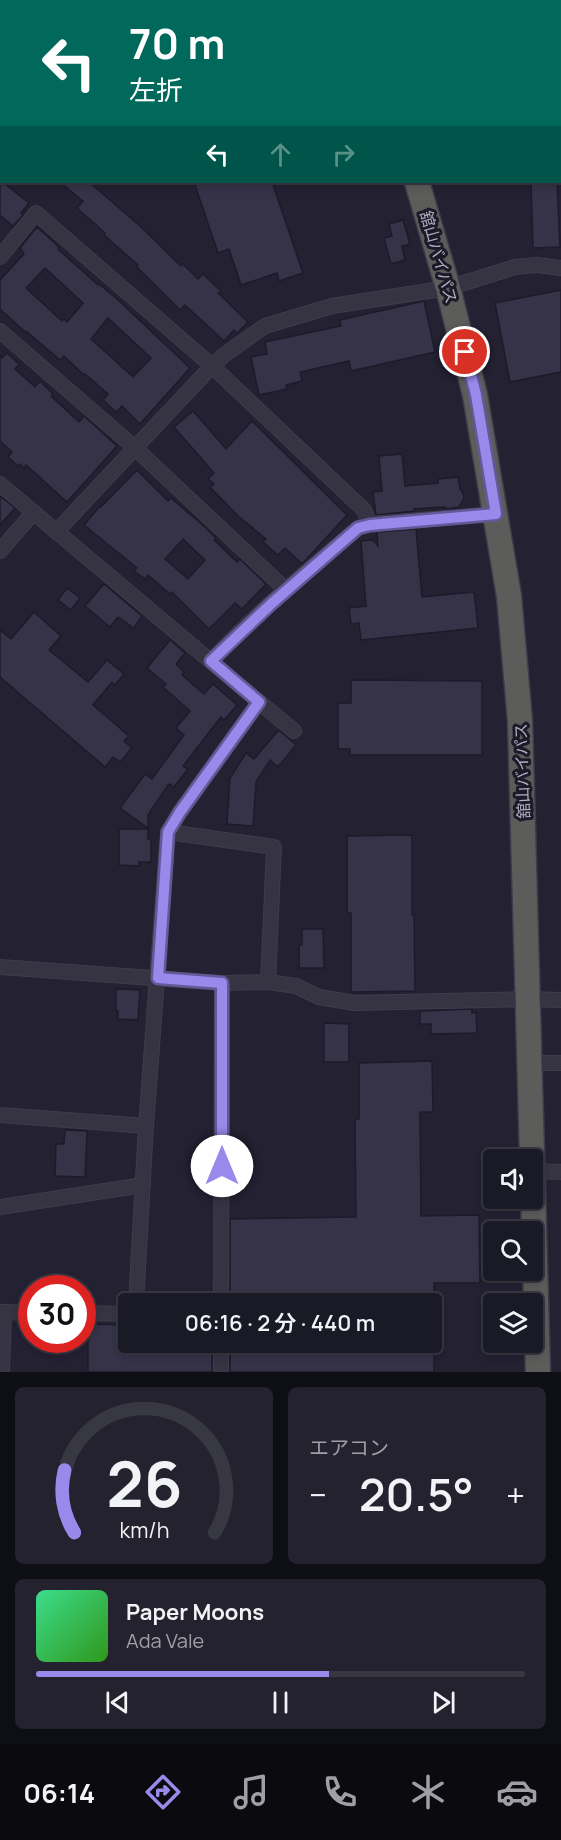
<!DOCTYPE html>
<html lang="ja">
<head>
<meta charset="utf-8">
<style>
	:root { --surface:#1a1926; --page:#23222e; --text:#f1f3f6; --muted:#9fa0a7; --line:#383843; --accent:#9989ea }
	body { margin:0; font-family:Manrope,"Noto Sans JP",sans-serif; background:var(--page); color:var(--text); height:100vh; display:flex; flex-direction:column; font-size:22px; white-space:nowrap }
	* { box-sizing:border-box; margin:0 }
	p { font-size:20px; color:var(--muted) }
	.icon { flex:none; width:33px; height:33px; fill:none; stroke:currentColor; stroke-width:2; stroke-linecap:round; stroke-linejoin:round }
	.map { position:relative; height:1372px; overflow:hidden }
	.drawer { display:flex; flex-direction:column; gap:15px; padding:15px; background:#0e0e15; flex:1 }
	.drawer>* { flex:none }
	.banner { position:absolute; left:0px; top:0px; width:561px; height:183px; box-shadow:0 3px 9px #0003,0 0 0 2px var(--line); background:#00695c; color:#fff; overflow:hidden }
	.tools { position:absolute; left:483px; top:1149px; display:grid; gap:12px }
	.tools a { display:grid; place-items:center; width:60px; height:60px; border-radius:6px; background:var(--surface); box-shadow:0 3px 9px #0003,0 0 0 2px var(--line); font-size:30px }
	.speed { position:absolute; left:18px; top:1275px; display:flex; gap:12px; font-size:30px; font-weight:700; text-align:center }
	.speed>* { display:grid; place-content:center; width:78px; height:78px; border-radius:50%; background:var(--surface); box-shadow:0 3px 9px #0003,0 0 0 2px var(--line); line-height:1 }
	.speed .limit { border:9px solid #d22; background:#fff; color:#111 }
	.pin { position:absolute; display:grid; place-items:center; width:51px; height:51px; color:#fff; margin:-26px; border:3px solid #fff; border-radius:50%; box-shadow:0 2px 6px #0007 }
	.me { position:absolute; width:66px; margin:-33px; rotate:0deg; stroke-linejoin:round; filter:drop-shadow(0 0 4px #0008) }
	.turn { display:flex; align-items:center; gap:21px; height:126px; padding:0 30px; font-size:27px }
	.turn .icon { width:78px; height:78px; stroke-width:2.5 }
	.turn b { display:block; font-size:42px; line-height:51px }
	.lanes { display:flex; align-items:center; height:57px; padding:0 30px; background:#0003; justify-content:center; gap:30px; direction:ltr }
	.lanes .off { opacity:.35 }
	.big { font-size:45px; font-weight:600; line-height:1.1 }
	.drawer .card { flex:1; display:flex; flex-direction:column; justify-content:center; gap:9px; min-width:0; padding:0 21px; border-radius:9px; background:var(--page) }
	.drawer .dial { align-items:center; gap:0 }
	.dial svg { height:156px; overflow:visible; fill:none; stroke:var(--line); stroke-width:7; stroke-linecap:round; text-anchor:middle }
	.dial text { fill:var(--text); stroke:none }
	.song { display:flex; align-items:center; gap:18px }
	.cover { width:72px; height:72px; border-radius:9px; background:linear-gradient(135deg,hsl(150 70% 55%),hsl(110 70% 35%)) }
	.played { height:6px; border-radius:3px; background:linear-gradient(90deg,var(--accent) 60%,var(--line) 60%) }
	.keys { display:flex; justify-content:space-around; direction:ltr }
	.heat { display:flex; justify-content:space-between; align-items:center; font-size:33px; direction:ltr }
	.drawer .tiles { flex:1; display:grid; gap:15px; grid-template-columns:1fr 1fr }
	.card:last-child { grid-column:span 2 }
	.trip { position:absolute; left:118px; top:1293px; width:324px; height:60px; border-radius:6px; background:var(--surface); box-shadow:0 3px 9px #0003,0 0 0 2px var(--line); font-weight:600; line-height:60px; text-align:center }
	.dock { display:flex; height:96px; justify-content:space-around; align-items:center; background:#0a0a0f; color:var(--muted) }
	.dock .icon { width:42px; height:42px }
	.dock .current { color:var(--accent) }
	.dock b { font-size:27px; color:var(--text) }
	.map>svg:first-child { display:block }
	.building { fill:#363349; stroke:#1d1b2a; stroke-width:1.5; fill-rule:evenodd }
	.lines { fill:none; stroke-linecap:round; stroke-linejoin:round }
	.service-casing { stroke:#3f3d4d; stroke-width:10 }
	.minor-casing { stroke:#3f3d4d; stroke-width:16 }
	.trunk-casing { stroke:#3e3b4b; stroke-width:27 }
	.service { stroke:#363443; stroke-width:7 }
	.minor { stroke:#363443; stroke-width:14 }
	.trunk { stroke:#5c5d5a; stroke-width:24 }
	.route-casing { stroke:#635998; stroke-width:15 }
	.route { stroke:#9989ea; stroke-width:10 }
	.labels { text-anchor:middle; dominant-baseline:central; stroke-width:6; stroke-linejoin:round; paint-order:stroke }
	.street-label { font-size:16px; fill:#b1aec0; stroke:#1c1a28 }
</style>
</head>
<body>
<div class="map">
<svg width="561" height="1372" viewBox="0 0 561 1372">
	<rect width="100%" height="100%" fill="#232132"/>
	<g class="building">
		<polygon points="0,180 29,203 21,213 23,215 13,226 0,215"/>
		<polygon points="60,182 89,182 140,226 181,266 183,264 198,279 203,274 222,292 218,293 248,322 237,333 234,330 224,341 185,305 180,310 137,267 138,265 104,235 105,233 77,208 83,201"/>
		<polygon points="194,182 272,182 303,273 279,281 277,273 241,285 229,249 218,253"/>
		<polygon points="531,182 557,182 560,247 533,248"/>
		<polygon points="403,220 410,244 402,246 405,260 391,264 384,238 392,236 389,224"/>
		<path d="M37 227 59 247 58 249 98 285 99 284 117 299 190 368 140 424 122 406 116 412 103 400 108 394 85 374 84 375 64 356 60 360 26 331 25 332 0 309V280L24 254 20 248ZM45 268 83 303 67 322 64 319 62 321 26 288ZM108 318 151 358 133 377 91 339Z"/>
		<polygon points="561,290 561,372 510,382 495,303"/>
		<polygon points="424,301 435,352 351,371 349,361 300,372 302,381 286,385 287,389 259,395 251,357 267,354 265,342 341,326 340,320"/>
		<polygon points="7,353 19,364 15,369 35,387 40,381 53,394 51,396 79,422 84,416 117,446 67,502 26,465 24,468 20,464 18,466 8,457 12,452 0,441 0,355 2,358"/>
		<polygon points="193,411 226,449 252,421 347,515 302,564 285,548 278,555 263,542 266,539 238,516 210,487 214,484 208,479 214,473 174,427"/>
		<polygon points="402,454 405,486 438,483 438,479 458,477 460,489 463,493 464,498 459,507 448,509 444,507 414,509 414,511 376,515 373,492 382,491 379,456"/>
		<path d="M137 470 168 501 171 498 206 528 216 538 214 540 237 562 240 559 266 584 242 609 235 603 209 629 172 592 170 594 148 575 145 579 134 571 137 568 84 525 100 506 101 507ZM183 539 205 560 188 579 165 559Z"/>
		<polygon points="0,496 15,508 0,525"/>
		<polygon points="416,529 422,597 474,592 478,628 361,640 359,623 351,624 349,608 366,606 361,541 373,540 378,546 377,532"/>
		<polygon points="104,584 142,616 134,628 118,617 110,627 85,606"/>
		<polygon points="67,588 80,598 71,610 58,600"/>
		<polygon points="34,612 61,636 49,650 88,682 107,660 124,674 115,685 112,682 93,705 129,736 124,741 132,748 120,762 113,757 105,767 0,677 0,630 11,639"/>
		<polygon points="170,640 185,653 176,664 184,672 182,675 204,694 213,684 237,705 224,720 221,717 183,766 188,769 174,787 170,784 168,785 148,815 148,828 120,808 145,774 152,779 184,735 176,728 190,711 163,687 166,684 147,668"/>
		<polygon points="351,680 482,681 482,755 350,755 350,749 338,749 338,703 351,703"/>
		<polygon points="279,730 296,745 278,767 270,760 256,782 253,826 227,824 230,778 246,753 254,759"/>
		<polygon points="119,829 148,829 148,839 151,840 151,862 139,862 139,866 119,865"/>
		<polygon points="412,835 412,915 414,915 415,991 351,992 351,913 347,913 347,836"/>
		<polygon points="302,929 323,929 324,968 299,968 299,945 302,945"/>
		<polygon points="116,989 140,990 138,1020 118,1019 118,1011 116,1011"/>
		<polygon points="472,1009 472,1013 476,1012 477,1033 431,1034 431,1024 420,1024 420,1011"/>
		<polygon points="324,1023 349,1024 349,1062 324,1062"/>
		<polygon points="432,1061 433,1112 420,1112 421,1216 479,1215 480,1283 434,1283 434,1304 230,1304 230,1219 356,1217 355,1119 359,1119 359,1063"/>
		<polygon points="65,1130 87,1131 85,1177 55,1176 56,1144 64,1144"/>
		<polygon points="88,1324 129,1325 129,1342 212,1342 212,1372 88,1372"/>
		<rect x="230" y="1342" width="204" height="30"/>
	</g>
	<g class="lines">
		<g class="service-casing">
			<g id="service">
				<polyline points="217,2 220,0"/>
				<polyline points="239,2 242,0"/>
			</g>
		</g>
		<g class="minor-casing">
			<g id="minor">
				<polyline points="0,26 2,28"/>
				<polyline points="0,257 36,213 212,366 364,510 370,524"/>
				<polyline points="0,331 135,448 286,590"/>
				<polyline points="0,484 259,702 180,812 168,832 146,1126 136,1304"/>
				<polyline points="56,532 212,366 224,355 265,326 332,306 448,288 515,267 537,265 561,268"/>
				<polyline points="0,551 33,513"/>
				<path d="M211 661C256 613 308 571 358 528L370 524 496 514"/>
				<polyline points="259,702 294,731"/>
				<polyline points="168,832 274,847 268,982"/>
				<polyline points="0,967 222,983 268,982 296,986 319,997 354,1003 528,999 561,1000"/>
				<polyline points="530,1063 561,1063"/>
				<polyline points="0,1115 146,1126"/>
				<polyline points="534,1171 561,1172"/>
				<polyline points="0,1207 143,1185"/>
				<polyline points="221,1304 222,983"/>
				<polyline points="0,1312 4,1312 2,1372"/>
				<polyline points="4,1312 32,1313"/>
				<polyline points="82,1313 129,1314"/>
				<polyline points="221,1372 221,1342"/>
			</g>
		</g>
		<g class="trunk-casing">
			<g id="trunk">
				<polyline points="351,0 352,2"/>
				<polyline points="417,182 448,288 475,395 509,596 520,721 538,1372"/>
			</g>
		</g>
		<use href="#service" class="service"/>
		<use href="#minor" class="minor"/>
		<use href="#trunk" class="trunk"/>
	</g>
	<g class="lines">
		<g class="route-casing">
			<polyline id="route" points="222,1166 222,983 158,978 168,832 180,812 259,702 211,661 271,604 358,528 370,525 496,514 476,395 465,352"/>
		</g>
		<use href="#route" class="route"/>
	</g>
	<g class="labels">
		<g class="street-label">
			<text transform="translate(439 257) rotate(74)">舘山バイパス</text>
			<text transform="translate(522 771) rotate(-92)">舘山バイパス</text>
		</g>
	</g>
</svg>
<div class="tools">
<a><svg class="icon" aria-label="sound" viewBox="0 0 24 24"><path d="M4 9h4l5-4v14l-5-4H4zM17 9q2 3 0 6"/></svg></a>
<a><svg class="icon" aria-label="search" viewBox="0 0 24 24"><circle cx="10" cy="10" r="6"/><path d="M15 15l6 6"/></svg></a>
<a><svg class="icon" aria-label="layers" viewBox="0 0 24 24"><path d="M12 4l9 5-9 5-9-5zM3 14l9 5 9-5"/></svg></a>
</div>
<div class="speed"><div class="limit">30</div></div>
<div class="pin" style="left:465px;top:352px;background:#d93025"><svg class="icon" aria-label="arrive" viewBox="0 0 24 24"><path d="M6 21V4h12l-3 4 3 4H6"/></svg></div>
<svg class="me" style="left:222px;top:1166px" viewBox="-20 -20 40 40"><circle r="19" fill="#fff"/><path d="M0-13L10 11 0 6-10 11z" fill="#9989ea"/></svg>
<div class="trip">06:16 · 2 分 · 440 m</div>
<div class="banner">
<div class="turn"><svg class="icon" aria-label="left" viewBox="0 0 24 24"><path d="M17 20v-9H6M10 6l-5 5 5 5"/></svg><div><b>70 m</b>左折</div></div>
<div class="lanes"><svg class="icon" aria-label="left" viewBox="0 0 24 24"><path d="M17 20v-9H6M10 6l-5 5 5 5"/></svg><svg class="icon off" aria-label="ahead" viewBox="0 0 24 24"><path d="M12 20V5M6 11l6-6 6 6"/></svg><svg class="icon off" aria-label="right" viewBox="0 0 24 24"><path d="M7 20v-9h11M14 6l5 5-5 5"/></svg></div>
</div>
</div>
<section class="drawer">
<div class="tiles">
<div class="card dial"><svg viewBox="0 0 100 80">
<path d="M14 69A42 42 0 1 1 86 69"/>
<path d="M14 69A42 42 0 0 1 9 37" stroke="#9989ea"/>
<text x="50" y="56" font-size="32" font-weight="700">26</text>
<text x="50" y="72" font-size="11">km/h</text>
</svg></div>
<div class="card"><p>エアコン</p>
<div class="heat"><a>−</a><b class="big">20.5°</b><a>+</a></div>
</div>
<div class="card">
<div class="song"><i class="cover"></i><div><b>Paper Moons</b><p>Ada Vale</p></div></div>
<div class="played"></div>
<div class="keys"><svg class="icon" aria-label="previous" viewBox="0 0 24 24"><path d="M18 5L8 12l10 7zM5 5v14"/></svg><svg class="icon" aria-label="pause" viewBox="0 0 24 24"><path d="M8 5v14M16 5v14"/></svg><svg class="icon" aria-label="next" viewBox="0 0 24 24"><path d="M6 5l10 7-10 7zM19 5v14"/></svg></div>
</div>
</div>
</section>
<nav class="dock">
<b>06:14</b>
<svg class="icon current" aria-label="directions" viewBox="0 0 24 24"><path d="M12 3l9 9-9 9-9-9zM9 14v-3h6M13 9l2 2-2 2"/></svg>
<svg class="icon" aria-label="music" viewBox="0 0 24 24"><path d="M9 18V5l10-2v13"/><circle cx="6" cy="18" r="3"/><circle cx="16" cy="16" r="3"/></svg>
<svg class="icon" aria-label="phone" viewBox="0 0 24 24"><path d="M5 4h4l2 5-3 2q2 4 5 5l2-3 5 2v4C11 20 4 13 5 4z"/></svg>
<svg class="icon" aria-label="climate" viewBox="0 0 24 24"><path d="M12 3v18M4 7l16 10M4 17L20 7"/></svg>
<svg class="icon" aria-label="car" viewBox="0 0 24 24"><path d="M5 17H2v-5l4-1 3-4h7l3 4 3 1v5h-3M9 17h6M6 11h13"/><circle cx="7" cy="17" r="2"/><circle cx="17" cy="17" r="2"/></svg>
</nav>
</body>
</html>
